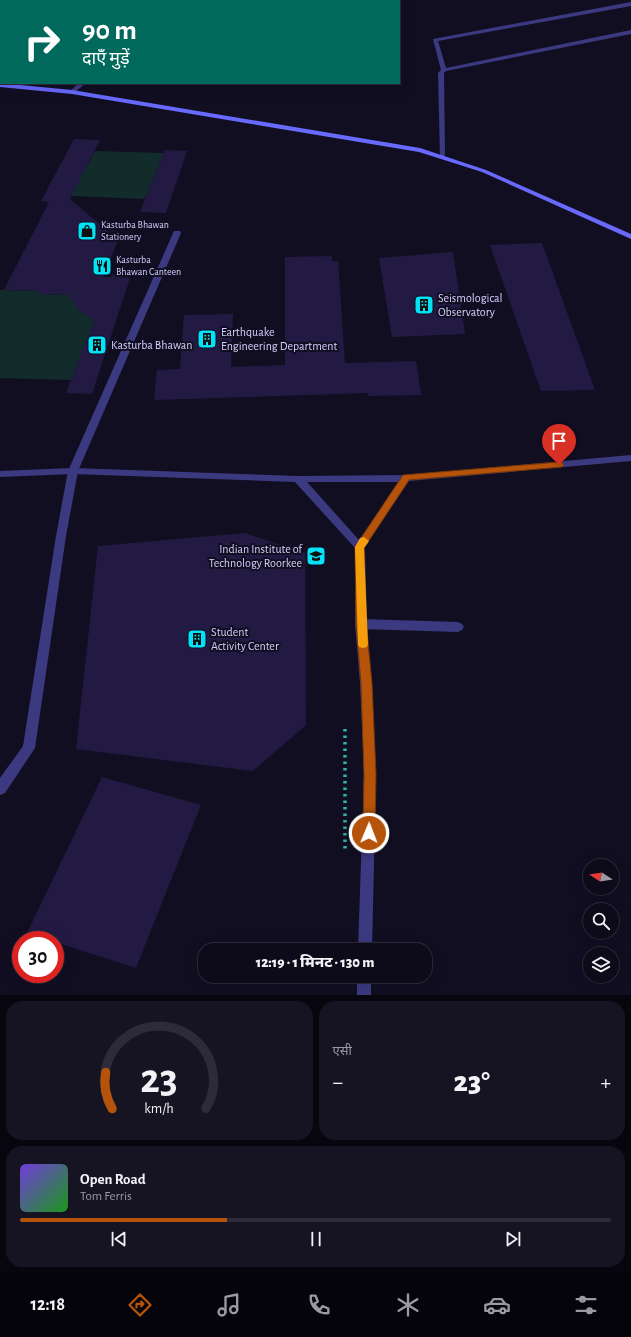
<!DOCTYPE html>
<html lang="hi">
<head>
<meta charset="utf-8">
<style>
	:root { --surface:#0d0a1a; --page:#161323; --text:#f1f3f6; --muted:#9a9aa2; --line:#2d2b39; --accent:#b45309 }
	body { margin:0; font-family:"Alegreya Sans","Noto Sans Devanagari",sans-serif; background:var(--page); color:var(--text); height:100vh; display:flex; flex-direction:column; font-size:15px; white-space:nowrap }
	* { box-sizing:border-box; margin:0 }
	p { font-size:13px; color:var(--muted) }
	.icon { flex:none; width:22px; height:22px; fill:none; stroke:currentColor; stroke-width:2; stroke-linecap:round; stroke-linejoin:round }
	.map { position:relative; height:995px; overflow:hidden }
	.details { display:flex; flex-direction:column; gap:6px; padding:6px; background:#07060e; flex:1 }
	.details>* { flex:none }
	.hud { position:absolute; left:0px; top:0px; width:400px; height:84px; box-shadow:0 4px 16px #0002,0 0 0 1px var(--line); background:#00695c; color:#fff; overflow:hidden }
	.needle { width:26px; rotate:282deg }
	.controls { position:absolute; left:583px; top:859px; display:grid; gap:8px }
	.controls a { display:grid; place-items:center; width:36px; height:36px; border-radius:50%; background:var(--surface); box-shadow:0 4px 16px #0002,0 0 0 1px var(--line); font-size:20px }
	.speed { position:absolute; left:12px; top:931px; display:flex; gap:8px; font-size:20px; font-weight:700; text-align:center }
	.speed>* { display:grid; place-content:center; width:52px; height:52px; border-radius:50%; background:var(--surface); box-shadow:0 4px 16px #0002,0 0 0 1px var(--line); line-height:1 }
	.speed .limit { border:6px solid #d22; background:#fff; color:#111 }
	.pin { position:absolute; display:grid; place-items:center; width:34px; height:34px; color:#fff; margin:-41px -17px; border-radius:50% 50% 50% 0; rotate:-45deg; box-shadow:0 0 4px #0007 }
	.pin .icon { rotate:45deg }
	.me { position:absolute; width:44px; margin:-22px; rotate:1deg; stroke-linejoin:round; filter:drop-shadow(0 0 3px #0008) }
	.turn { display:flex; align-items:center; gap:14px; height:84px; padding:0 16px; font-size:18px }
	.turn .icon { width:52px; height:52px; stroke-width:2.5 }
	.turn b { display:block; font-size:28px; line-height:34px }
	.big { font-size:30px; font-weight:800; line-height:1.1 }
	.details .card { flex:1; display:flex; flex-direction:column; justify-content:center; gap:6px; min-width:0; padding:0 14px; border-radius:16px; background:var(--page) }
	.details .dial { align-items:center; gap:0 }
	.dial svg { height:104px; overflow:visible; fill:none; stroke:var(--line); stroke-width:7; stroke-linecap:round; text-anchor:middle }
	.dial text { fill:var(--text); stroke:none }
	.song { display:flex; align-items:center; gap:12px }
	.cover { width:48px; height:48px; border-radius:6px; background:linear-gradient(135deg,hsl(260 70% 55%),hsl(120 70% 35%)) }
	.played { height:4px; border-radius:2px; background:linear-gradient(90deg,var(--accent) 35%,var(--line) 35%) }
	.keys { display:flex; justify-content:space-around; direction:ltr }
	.heat { display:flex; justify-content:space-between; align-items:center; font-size:22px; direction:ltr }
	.details .tiles { flex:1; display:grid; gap:6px; grid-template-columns:1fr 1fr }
	.card:last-child { grid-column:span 2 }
	.trip { position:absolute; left:198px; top:943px; width:234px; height:40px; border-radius:16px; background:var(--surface); box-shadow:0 4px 16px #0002,0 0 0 1px var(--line); font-weight:800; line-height:40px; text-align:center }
	.menu { display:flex; height:64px; justify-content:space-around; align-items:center; background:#05040a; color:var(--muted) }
	.menu .icon { width:28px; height:28px }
	.menu .active { color:var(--accent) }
	.menu b { font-size:18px; color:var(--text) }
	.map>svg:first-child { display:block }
	.green { fill:#112c2b }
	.building { fill:#221a43 }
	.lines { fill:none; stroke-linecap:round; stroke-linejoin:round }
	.path { stroke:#30b2a8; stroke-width:3.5; stroke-dasharray:2.5 4; stroke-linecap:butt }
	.lane { fill:#3b3a81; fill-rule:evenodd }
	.street { fill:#3b3a81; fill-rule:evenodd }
	.secondary { fill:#6969fd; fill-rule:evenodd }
	.route { fill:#b45309; stroke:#753606 }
	.slow { fill:#f59e0b }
	.labels { text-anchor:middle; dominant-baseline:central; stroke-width:4; stroke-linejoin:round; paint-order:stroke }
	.far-poi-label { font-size:10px; fill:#d4d0fe; stroke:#110e22; text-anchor:start }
	.poi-label { font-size:12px; fill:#d4d0fe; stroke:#110e22; text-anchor:start }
</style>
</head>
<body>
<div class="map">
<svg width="631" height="995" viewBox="0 0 631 995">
	<rect width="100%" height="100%" fill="#110e22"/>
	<g class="green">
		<polygon points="95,151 164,153 145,199 71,196"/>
		<polygon points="0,290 39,291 38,294 61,295 64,291 98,311 71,380 0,378"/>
	</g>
	<g class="building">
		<polygon points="74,139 100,140 70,199 118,240 103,277 111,277 112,274 121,277 130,278 92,394 66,393 94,320 78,310 69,295 38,294 39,291 4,290 49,202 41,201"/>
		<polygon points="165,150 187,151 166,213 140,212"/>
		<polygon points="542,243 595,390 541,391 490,245"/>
		<polygon points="453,252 465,334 392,337 379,258"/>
		<polygon points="332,256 332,261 338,261 345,363 416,361 421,395 368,396 368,393 154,400 157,370 180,369 184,315 233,314 231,367 285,365 285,257"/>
		<polygon points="245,533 305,553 306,725 253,771 76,749 98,546"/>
		<polygon points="102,777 201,805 136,968 55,942 55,940 49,940 27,933"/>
	</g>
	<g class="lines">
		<polyline class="path" points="345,729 345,852"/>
		<g class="lane">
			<polygon points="174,231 180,231 181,233 78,471 66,536 35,748 5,793 0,795 0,778 23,746 56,536 68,471"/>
			<polygon points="361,619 458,622 462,624 464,627 462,630 458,632 361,629 357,627 355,624 357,621"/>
		</g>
		<g class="street">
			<polygon points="34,0 43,0 33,1"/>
			<polygon points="84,0 90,0 91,1 85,1"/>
			<polygon points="226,0 232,0 233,1 227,1"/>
			<polygon points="312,0 321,0 311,1"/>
			<polygon points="631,2 631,6 438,41 446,68 631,30 631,34 446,71 444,73 445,156 440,157 438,73 441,70 433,39"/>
			<rect x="0" y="7" width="1" height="4"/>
			<polygon points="79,83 86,83 74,93 70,93 70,91"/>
			<path d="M631 455V461L409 481 365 547 367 624 372 683 376 774 372 950H358L364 774 360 683 355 624V548L295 482 73 474 0 477V471L73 468 298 476 406 475ZM307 482H399L359 540Z"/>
			<rect x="357" y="976" width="14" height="19"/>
		</g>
		<polygon class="secondary" points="0,83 72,90 420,148 486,170 631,234 631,239 482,172 419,152 72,94 0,87"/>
	</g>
	<polygon class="route" points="559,462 562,462 564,465 562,467 409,480 364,548 366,624 372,683 376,774 375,833 373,837 369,839 365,837 363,833 364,774 361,683 356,624 355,547 403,475"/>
	<polygon class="slow" points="364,537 369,541 364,548 368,644 367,647 363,648 359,647 358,644 355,547 360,538"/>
	<defs>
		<g id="shop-square" transform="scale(1)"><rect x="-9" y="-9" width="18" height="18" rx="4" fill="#03e3f7" stroke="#110e22"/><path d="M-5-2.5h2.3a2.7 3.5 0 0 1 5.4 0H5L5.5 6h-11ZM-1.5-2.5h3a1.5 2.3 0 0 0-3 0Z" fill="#111"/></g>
		<g id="restaurant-square" transform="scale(1)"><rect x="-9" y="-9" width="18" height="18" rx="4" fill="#03e3f7" stroke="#110e22"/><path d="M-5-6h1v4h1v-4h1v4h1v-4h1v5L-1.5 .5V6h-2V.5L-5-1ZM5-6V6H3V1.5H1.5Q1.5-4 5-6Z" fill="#111"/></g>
		<g id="building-square" transform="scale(1)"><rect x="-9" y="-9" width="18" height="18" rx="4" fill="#03e3f7" stroke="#110e22"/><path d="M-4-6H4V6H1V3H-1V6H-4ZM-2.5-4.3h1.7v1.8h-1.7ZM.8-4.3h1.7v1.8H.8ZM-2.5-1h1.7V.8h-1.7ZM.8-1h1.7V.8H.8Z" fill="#111"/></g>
		<g id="university-square" transform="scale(1)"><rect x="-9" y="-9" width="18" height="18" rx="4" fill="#03e3f7" stroke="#110e22"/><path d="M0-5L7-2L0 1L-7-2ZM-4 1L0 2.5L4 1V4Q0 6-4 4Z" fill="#111"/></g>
	</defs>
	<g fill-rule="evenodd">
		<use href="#shop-square" x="87" y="231"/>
		<use href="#restaurant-square" x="102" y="266"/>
		<use href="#building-square" x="424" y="305"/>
		<use href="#building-square" x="207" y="339"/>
		<use href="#building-square" x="97" y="345"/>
		<use href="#university-square" x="316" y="556"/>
		<use href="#building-square" x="197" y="639"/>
	</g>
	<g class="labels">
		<g class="far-poi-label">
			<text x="101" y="225">Kasturba Bhawan<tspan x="101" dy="12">Stationery</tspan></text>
			<text x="116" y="260">Kasturba<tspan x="116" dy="12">Bhawan Canteen</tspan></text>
		</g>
		<g class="poi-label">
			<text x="438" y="298">Seismological<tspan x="438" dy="14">Observatory</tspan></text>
			<text x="221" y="332">Earthquake<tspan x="221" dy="14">Engineering Department</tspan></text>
			<text x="111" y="345">Kasturba Bhawan</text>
			<text x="302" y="549" text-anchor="end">Indian Institute of<tspan x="302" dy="14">Technology Roorkee</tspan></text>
			<text x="211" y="632">Student<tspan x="211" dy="14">Activity Center</tspan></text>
		</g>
	</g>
</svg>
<div class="controls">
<a><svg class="needle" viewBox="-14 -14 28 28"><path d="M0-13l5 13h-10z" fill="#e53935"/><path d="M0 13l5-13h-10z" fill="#9a9aa2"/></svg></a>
<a><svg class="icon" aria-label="search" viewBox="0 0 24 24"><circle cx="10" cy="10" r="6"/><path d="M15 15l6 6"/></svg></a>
<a><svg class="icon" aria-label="layers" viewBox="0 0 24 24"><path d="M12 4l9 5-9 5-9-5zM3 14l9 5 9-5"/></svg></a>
</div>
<div class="speed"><div class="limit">30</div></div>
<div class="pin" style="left:559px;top:465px;background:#d93025"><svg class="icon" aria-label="arrive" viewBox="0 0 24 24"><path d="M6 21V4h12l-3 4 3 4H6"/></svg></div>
<svg class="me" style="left:369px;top:833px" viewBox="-20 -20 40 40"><circle r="17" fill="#b45309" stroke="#fff" stroke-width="3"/><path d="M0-11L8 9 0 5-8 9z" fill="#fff"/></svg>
<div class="trip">12:19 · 1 मिनट · 130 m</div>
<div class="hud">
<div class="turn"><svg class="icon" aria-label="right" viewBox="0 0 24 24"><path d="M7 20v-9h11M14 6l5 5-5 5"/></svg><div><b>90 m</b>दाएँ मुड़ें</div></div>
</div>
</div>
<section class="details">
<div class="tiles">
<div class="card dial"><svg viewBox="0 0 100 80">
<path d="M14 69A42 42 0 1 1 86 69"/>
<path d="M14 69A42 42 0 0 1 9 41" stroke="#b45309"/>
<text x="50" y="56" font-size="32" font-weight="700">23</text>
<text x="50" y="72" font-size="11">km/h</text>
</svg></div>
<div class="card"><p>एसी</p>
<div class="heat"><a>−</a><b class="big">23°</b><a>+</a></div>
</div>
<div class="card">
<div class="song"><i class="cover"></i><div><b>Open Road</b><p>Tom Ferris</p></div></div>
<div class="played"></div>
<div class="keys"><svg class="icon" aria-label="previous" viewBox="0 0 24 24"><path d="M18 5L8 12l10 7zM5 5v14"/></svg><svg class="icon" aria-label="pause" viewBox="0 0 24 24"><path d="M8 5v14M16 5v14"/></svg><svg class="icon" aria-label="next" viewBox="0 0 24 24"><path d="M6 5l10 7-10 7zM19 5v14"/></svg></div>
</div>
</div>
</section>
<nav class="menu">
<b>12:18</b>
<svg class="icon active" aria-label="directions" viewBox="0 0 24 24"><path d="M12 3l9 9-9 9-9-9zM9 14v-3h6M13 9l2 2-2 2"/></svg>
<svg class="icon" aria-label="music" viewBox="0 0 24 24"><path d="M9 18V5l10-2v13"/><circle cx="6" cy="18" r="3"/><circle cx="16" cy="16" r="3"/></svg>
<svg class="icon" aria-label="phone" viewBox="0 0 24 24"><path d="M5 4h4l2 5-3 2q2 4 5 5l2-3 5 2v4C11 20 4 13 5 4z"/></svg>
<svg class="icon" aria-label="climate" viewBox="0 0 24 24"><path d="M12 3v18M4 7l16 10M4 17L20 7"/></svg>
<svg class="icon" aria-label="car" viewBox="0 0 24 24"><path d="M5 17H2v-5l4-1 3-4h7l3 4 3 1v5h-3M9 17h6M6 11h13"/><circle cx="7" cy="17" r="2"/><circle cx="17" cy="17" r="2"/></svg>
<svg class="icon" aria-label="filters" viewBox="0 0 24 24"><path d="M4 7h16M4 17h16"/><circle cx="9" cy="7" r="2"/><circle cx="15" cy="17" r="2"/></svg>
</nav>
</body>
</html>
